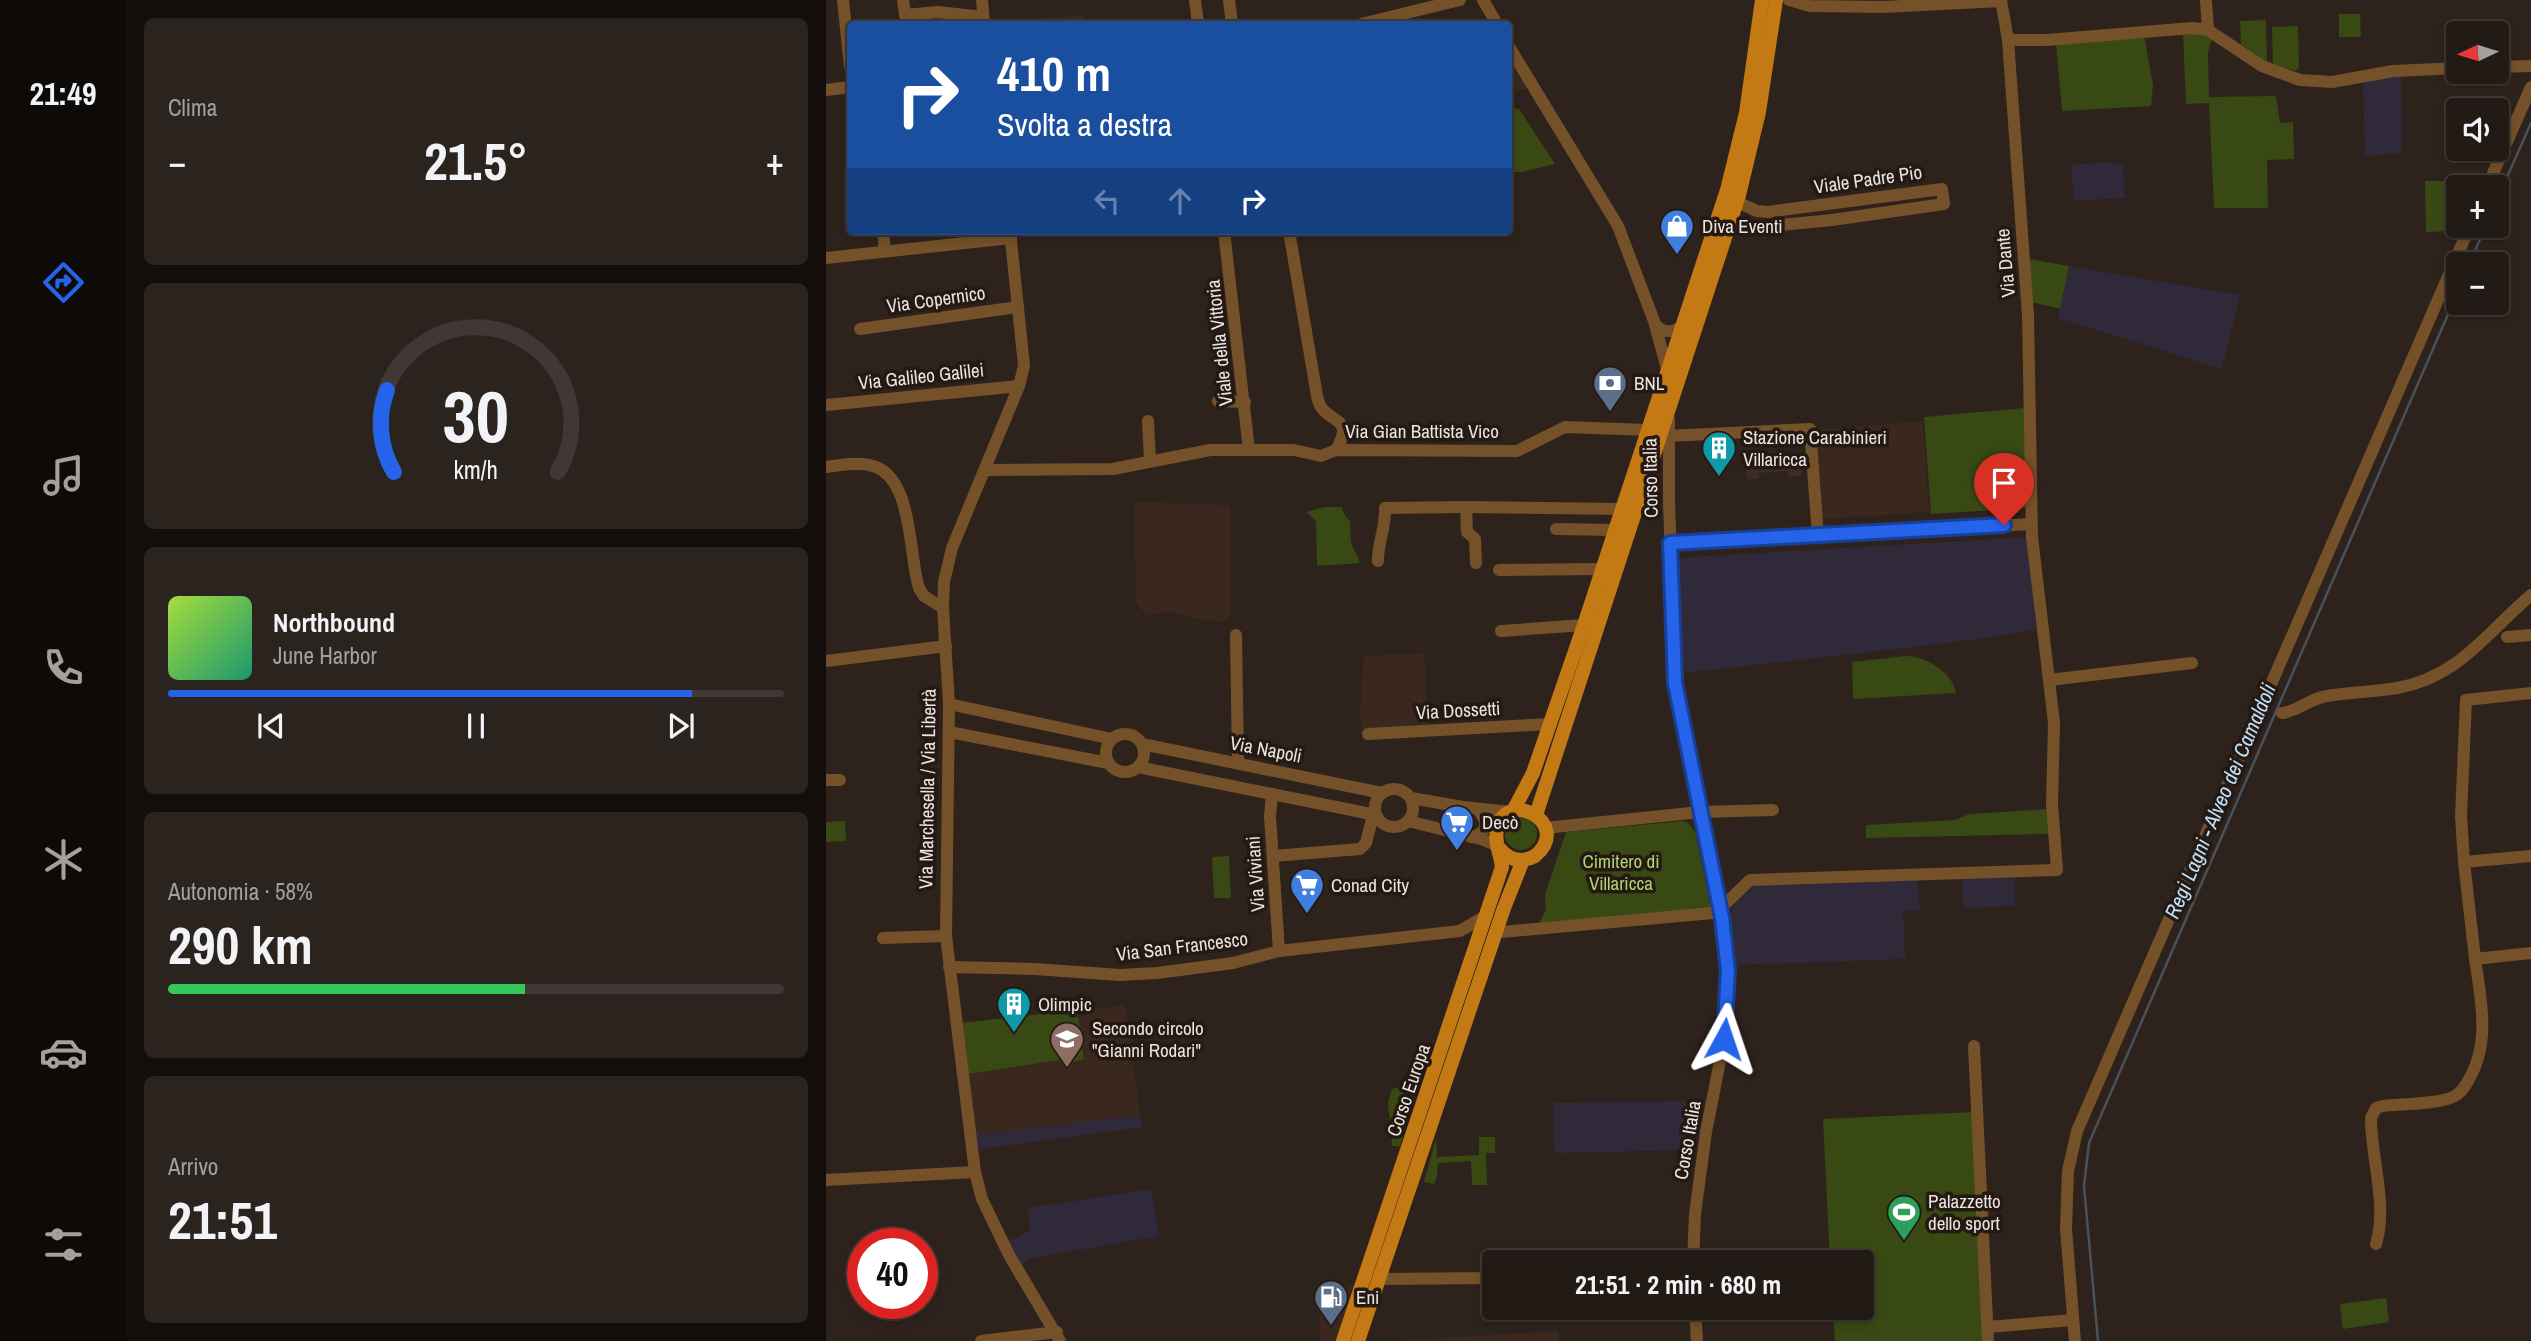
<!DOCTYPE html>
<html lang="it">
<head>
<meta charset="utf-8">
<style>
	:root { --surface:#221a15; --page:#2a231e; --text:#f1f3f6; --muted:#a2a1a0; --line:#3f3834; --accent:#2563eb }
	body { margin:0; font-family:"Archivo Narrow",sans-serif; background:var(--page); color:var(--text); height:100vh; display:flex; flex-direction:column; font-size:26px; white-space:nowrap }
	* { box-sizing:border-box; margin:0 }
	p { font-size:23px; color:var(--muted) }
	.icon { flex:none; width:38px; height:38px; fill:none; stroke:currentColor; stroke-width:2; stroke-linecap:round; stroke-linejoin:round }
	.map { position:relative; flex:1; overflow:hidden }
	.details { display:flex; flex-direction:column; gap:18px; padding:18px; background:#130e0c; width:700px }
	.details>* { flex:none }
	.banner { position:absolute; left:21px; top:21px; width:665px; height:214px; border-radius:7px; box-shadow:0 4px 10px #0003,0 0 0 2px var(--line); background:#1a4fa0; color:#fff; overflow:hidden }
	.needle { width:46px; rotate:266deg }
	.buttons { position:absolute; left:1620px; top:21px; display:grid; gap:14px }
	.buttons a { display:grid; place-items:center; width:63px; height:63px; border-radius:7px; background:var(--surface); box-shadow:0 4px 10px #0003,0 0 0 2px var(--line); font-size:35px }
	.speed { position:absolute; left:21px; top:1228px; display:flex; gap:14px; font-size:35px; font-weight:700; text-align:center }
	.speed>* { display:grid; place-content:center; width:91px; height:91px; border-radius:50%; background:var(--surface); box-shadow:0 4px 10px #0003,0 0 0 2px var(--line); line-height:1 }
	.speed .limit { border:10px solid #d22; background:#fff; color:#111 }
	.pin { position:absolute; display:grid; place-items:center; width:60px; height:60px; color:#fff; margin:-72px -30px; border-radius:50% 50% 50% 0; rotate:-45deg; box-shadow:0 0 7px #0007 }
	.pin .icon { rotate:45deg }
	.me { position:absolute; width:77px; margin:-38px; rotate:5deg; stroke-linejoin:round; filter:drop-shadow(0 0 5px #0008) }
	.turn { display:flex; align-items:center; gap:24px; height:147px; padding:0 35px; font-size:32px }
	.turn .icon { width:91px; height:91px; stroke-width:2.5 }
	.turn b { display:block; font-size:49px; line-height:60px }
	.lanes { display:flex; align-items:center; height:66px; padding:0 35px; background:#0003; justify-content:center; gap:35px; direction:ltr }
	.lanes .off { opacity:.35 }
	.big { font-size:52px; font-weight:800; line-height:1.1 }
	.details .widget { flex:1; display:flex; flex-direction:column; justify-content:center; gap:10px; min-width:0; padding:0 24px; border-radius:10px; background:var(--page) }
	.details .dial { align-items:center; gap:0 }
	.dial svg { height:182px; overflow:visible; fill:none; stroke:var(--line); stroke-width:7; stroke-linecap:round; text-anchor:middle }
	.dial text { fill:var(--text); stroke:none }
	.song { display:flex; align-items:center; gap:21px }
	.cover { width:84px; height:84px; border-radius:10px; background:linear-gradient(135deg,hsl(80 70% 55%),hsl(160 70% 35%)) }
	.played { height:7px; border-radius:4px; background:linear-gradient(90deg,var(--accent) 85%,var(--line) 85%) }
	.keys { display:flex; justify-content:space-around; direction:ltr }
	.heat { display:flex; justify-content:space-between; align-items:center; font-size:38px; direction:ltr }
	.charge { height:10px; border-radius:5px; background:linear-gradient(90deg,#34c759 58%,var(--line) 0) }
	.trip { position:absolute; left:656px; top:1250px; width:392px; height:70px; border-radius:7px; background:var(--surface); box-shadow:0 4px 10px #0003,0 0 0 2px var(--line); font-weight:800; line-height:70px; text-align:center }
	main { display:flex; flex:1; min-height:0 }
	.tabs { display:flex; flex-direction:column; width:126px; justify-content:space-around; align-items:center; background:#0e0a08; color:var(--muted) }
	.tabs .icon { width:49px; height:49px }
	.tabs .active { color:var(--accent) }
	.tabs b { font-size:32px; color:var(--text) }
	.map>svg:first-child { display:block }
	.built { fill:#3a281e }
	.industrial { fill:#302939 }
	.medical { fill:#3d2c23 }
	.green { fill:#384914 }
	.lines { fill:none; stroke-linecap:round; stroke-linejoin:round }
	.stream { stroke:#48525b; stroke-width:2.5 }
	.minor { stroke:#75512a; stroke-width:12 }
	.major { stroke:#c37a14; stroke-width:14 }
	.route-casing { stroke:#184099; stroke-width:18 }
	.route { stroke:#2563eb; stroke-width:12 }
	.labels { text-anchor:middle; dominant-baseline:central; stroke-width:7; stroke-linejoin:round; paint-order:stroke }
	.street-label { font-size:19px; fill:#ece4df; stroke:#241913 }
	.poi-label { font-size:19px; fill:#ece4df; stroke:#241913; text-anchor:start }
	.park-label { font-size:19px; fill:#b0d371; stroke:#241913 }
	.water-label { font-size:21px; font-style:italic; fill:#bee0fb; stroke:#241913 }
</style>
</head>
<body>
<main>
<nav class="tabs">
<b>21:49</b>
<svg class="icon active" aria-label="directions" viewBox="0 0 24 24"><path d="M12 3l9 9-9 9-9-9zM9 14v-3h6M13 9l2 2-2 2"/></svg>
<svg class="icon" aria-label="music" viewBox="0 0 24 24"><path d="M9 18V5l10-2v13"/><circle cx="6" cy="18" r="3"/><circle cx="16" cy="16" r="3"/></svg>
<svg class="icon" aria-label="phone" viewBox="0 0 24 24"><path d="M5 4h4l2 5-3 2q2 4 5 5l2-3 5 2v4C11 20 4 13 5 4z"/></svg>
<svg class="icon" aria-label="climate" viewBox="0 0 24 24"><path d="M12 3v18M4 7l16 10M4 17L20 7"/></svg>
<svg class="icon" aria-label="car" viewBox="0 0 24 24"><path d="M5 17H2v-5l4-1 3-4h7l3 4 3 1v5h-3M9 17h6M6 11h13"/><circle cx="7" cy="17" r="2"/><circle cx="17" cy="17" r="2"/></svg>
<svg class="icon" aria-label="filters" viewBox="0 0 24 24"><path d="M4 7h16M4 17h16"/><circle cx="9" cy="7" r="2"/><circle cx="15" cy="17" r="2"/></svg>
</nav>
<section class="details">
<div class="widget"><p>Clima</p>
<div class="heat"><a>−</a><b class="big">21.5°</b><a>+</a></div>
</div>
<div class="widget dial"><svg viewBox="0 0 100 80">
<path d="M14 69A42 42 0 1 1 86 69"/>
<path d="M14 69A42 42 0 0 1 11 33" stroke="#2563eb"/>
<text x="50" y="56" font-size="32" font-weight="700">30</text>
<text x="50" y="72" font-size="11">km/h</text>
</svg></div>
<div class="widget">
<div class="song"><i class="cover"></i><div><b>Northbound</b><p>June Harbor</p></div></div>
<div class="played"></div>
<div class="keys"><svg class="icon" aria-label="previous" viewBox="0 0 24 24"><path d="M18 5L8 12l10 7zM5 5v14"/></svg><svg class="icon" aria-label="pause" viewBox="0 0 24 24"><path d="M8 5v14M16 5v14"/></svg><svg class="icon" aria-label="next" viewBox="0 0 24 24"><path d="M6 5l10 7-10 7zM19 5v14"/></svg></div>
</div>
<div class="widget"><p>Autonomia · 58%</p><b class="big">290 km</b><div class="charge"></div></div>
<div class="widget"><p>Arrivo</p><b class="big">21:51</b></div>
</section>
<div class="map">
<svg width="1705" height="1341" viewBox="0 0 1705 1341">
	<rect width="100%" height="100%" fill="#2e221c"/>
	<g class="built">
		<polygon points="258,15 259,24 163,24 163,22"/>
		<polygon points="682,66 686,66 703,89 688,92 686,117 683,117"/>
		<polygon points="1097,421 1103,512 995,519 989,430"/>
		<polygon points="308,502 404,505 405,616 398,622 369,619 345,611 322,615 313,607 310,601"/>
		<polygon points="598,653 602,724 535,729 534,708 538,656"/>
		<polygon points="299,1005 314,1115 150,1135 142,1074 234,1060 235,1064 258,1060 252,1017 261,1015 267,1009"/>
		<polygon points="529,1285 512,1341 494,1341 493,1291 496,1286"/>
		<polygon points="732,1331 733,1341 566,1341"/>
	</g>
	<g class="industrial">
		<polygon points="1575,66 1576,153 1539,156 1537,83"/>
		<polygon points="1281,162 1297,165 1299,198 1247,201 1246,165"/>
		<polygon points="1243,266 1414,295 1396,369 1232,318"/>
		<polygon points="1202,537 1210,630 1123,643 856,673 851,558"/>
		<polygon points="1189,875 1189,906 1137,908 1136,876"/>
		<polygon points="1091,878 1094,910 1077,911 1079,959 905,965 902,918 911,901 930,884"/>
		<polygon points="879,1101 869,1150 728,1153 727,1103"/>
		<polygon points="314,1115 316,1127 148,1150 150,1135"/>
		<polygon points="325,1189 333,1236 205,1258 193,1267 179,1242 204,1231 202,1208"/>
	</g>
	<polygon class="medical" points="955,451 955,459 975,457 976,476 963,477 962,471 933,473 933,479 921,479 919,461 939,460 939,452"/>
	<g class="green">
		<polygon points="1513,14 1534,14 1535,37 1513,37"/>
		<polygon points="1440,20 1441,63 1415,44 1414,21"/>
		<polygon points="1472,26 1473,67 1470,71 1447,65 1446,27"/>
		<polygon points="1357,33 1377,33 1386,38 1382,52 1383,97 1450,96 1454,123 1467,122 1468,159 1441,160 1442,208 1388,208 1383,103 1360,104"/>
		<polygon points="1318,35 1327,85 1325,106 1236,111 1230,43"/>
		<polygon points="686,108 693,109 729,164 696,172 683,172 683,117 686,117"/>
		<polygon points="1599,181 1623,181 1624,231 1600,232"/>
		<polygon points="1203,259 1243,266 1234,309 1206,302"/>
		<polygon points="1198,408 1201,508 1105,514 1098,417"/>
		<polygon points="498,507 515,507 520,517 524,521 525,542 534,563 491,566 490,521 481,512"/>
		<path d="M1080 656C1101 657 1126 672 1130 693L1027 699 1026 662Z"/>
		<polygon points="1222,809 1222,834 1040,838 1040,825 1129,820 1143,814"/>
		<circle cx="695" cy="834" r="16"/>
		<polygon points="19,821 20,841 0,842 0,822"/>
		<polygon points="856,821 862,823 869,831 885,909 712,926 720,909 719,895 740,832"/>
		<polygon points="403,856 405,898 388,898 386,857"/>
		<polygon points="251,1010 258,1060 235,1064 234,1060 142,1074 135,1023"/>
		<path d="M591 1087 574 1146H566C565 1139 567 1129 565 1122 562 1107 560 1104 567 1088Z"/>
		<polygon points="1147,1112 1158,1341 1009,1341 1007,1307 1036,1307 1036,1262 1004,1262 997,1119"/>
		<polygon points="653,1137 669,1137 669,1153 660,1153 661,1185 646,1185 645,1161 612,1163 611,1176 608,1184 598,1182 610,1138 611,1157 653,1155"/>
		<polygon points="1560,1298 1563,1322 1517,1329 1514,1304"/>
	</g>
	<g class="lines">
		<g class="stream">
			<polyline points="1671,200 1705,123"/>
			<polyline points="1643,264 1660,226"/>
			<polyline points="1272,1341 1258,1186 1263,1143 1633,289"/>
		</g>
		<g class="minor">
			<polyline points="17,0 24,67"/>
			<polyline points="77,0 79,15 112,12 157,17"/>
			<polyline points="156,0 158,24"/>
			<polyline points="369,0 372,24"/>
			<polyline points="403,0 406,24"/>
			<polyline points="657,0 671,24"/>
			<polyline points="963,0 984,6 1057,7 1175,1"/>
			<polyline points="1380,0 1382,30"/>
			<polyline points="535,24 634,0"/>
			<polyline points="1182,40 1221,40 1366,28 1382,30 1436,66 1474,80 1506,82 1567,71 1633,68"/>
			<polyline points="682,45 792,226 828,321 841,369"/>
			<polyline points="1671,67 1705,66"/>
			<polyline points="0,90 24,87"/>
			<polyline points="1661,187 1705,87"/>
			<polyline points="902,230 1006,220 1118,204 1116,189 941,212 931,211 911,202"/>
			<polyline points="57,231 59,251"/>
			<polyline points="184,231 198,366 193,386 126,548 118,582 117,608 123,704 120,936 149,1172 156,1199 183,1255 234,1341"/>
			<polyline points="398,231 423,450"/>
			<path d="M463 231 491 396C492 400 493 404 495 407 507 424 528 418 510 450"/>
			<polyline points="0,258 185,238"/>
			<path d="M829 324C837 334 848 333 857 325"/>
			<polyline points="34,329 192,307"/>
			<polyline points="392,401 419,402"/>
			<polyline points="0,405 193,386"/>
			<polyline points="843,419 843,502 849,683 896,918 902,971 900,1022 895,1056 880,1132 869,1214 867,1262"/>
			<polyline points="322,421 324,460"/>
			<polyline points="842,436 984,429 992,536"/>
			<path d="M0 467C14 465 29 462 43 465 88 473 82 554 93 588L98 596 117 608"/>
			<polyline points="159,470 287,469 384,450 468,450 495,456 510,450 691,451 739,427 821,430"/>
			<polyline points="730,529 789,530"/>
			<polyline points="844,543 1205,524"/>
			<path d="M552 561C552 540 560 528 559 508L640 507"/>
			<polyline points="650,563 649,539 641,532 640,507 796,509"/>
			<polyline points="673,570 777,569"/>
			<polyline points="675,631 758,625"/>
			<polyline points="410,635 412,763"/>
			<polyline points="1681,637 1705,635"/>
			<polyline points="0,661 120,646"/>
			<polyline points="1223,680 1366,663"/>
			<polyline points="123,704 286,739"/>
			<path d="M1456 713C1473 711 1484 698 1501 696 1524 692 1548 692 1571 688 1633 677 1660 633 1705 595"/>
			<polyline points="123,732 282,763"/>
			<circle cx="299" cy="753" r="19"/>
			<polyline points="542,734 723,724"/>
			<polyline points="316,744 556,793"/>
			<polyline points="312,767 550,815"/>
			<polyline points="0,780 14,780"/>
			<circle cx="568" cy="808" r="19"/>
			<polyline points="446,794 444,816 453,951"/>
			<polyline points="585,798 637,807 685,812"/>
			<polyline points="582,821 655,839 672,846"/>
			<polyline points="719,828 874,812 947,810"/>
			<polyline points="645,837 652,835 659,829 659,820 652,809"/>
			<polyline points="447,856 534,849 540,843 547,815"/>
			<polyline points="1705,856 1638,862 1649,959 1705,953"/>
			<polyline points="1638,862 1635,816 1640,700 1705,693"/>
			<polyline points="671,930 676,932 887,913 894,909 924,880 1231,870 1226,804 1228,723 1206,537 1202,315 1182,40 1175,0"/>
			<polyline points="57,938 120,936"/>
			<polyline points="123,967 209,969 294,975 331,973 407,963 453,951 634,931 661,915"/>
			<polyline points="1148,1046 1162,1341"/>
			<polyline points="0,1180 149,1172"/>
			<path d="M1550 1244C1562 1204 1545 1159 1545 1118L1550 1108 1557 1106C1574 1104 1613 1104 1627 1097 1635 1093 1638 1088 1642 1081 1665 1043 1655 1000 1649 959"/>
			<polyline points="553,1279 668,1278"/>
			<polyline points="869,1307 871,1341"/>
			<polyline points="1161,1327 1247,1320"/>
			<polyline points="155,1341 231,1332"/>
			<polyline points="1249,1341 1240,1229 1242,1171 1251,1131 1644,226"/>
		</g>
		<g class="major">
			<polyline points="687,811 707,773 758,625 901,190 920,113 936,0"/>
			<polyline points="710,815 913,195 933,112 950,0"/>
			<path d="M517 1341 676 867C675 856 668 842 671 830 679 787 748 823 709 856 696 863 684 861 674 849"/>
			<polyline points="532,1341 678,908 697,860"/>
		</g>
	</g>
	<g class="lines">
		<g class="route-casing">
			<polyline id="route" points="898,1039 902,971 896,918 849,683 844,543 1178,525"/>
		</g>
		<use href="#route" class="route"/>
	</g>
	<defs>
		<g id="shop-pin" transform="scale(1.75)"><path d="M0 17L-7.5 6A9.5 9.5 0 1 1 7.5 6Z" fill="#3f7fe0" stroke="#241913"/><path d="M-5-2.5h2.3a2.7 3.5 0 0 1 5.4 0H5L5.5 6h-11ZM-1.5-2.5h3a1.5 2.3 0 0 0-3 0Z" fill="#fff"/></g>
		<g id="bank-pin" transform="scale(1.75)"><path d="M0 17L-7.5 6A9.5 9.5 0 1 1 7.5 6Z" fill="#5c6f8a" stroke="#241913"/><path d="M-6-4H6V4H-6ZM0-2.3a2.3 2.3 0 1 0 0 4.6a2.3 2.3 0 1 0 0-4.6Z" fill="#fff"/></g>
		<g id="building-pin" transform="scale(1.75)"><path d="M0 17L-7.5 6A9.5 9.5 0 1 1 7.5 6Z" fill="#0f9aa8" stroke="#241913"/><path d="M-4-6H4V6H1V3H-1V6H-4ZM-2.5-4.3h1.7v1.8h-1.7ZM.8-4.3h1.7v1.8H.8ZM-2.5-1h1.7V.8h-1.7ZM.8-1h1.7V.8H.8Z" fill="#fff"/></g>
		<g id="supermarket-pin" transform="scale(1.75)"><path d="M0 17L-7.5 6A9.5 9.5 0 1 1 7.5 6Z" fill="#3f7fe0" stroke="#241913"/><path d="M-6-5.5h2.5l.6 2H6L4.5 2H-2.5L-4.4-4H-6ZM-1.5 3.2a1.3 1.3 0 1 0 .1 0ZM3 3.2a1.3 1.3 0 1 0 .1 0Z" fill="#fff"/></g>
		<g id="school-pin" transform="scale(1.75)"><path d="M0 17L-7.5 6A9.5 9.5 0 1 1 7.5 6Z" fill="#8d6e63" stroke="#241913"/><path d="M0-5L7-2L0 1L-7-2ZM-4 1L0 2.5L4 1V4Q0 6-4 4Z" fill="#fff"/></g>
		<g id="stadium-pin" transform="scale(1.75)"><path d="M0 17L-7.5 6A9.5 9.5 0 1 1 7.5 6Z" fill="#2e9e5b" stroke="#241913"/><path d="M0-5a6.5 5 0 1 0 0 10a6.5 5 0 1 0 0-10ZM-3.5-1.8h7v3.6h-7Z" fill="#fff"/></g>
		<g id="fuel-pin" transform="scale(1.75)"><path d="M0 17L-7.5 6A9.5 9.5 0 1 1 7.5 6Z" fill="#5c6f8a" stroke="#241913"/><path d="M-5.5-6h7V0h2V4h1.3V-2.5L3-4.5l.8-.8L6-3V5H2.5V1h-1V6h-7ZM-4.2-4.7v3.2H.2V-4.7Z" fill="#fff"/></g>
	</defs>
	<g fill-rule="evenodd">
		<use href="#shop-pin" x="851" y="226"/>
		<use href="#bank-pin" x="784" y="383"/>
		<use href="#building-pin" x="893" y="448"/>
		<use href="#supermarket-pin" x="631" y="822"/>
		<use href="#supermarket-pin" x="481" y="885"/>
		<use href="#building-pin" x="188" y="1004"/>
		<use href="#school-pin" x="241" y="1039"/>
		<use href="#stadium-pin" x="1078" y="1212"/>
		<use href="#fuel-pin" x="505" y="1297"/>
	</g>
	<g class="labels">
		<g class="street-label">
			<text transform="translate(1042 179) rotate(-8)">Viale Padre Pio</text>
			<text transform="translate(1179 263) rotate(-95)">Via Dante</text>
			<text transform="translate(110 299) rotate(-8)">Via Copernico</text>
			<text transform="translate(393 343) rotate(-96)">Viale della Vittoria</text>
			<text transform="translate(95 376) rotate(-6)">Via Galileo Galilei</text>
			<text x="596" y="431">Via Gian Battista Vico</text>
			<text transform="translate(824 478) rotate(-91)">Corso Italia</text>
			<text transform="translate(632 710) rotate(-3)">Via Dossetti</text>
			<text transform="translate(440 749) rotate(11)">Via Napoli</text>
			<text transform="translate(101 789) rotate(-89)">Via Marchesella / Via Libertà</text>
			<text transform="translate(429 874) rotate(-94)">Via Viviani</text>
			<text transform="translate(356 946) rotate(-7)">Via San Francesco</text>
			<text transform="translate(582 1090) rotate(-71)">Corso Europa</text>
			<text transform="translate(861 1140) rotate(-80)">Corso Italia</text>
		</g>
		<g class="poi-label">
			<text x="876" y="226">Diva Eventi</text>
			<text x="808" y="383">BNL</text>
			<text x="917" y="437">Stazione Carabinieri<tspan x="917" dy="22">Villaricca</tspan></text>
			<text x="656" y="822">Decò</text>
			<text x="505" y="885">Conad City</text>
			<text x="212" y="1004">Olimpic</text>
			<text x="266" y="1028">Secondo circolo<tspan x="266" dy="22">"Gianni Rodari"</tspan></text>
			<text x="1102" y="1201">Palazzetto<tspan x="1102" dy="22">dello sport</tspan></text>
			<text x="530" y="1297">Eni</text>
		</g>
		<g class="park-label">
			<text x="795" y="861">Cimitero di<tspan x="795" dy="22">Villaricca</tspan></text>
		</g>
		<g class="water-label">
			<text transform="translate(1394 801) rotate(-67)">Regi Lagni - Alveo dei Camaldoli</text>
		</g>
	</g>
</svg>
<div class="buttons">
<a><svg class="needle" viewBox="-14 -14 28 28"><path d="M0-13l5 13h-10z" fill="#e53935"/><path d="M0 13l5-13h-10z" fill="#a2a1a0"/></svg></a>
<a><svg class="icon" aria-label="sound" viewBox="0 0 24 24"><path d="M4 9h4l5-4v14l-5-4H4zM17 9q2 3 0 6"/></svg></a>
<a>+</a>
<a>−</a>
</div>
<div class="speed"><div class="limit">40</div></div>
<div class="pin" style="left:1178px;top:525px;background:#d93025"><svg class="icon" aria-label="arrive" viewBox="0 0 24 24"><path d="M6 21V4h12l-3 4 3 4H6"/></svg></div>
<svg class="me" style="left:898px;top:1039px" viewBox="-20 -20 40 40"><path d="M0-17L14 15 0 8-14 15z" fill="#2563eb" stroke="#fff" stroke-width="4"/></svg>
<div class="trip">21:51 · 2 min · 680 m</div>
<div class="banner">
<div class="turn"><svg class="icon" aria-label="right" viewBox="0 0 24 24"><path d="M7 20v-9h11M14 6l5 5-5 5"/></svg><div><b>410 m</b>Svolta a destra</div></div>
<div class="lanes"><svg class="icon off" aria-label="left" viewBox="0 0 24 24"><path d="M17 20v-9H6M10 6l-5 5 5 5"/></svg><svg class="icon off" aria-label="ahead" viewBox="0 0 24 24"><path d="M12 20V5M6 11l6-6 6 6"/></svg><svg class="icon" aria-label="right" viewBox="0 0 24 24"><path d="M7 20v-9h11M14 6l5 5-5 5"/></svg></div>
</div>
</div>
</main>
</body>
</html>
